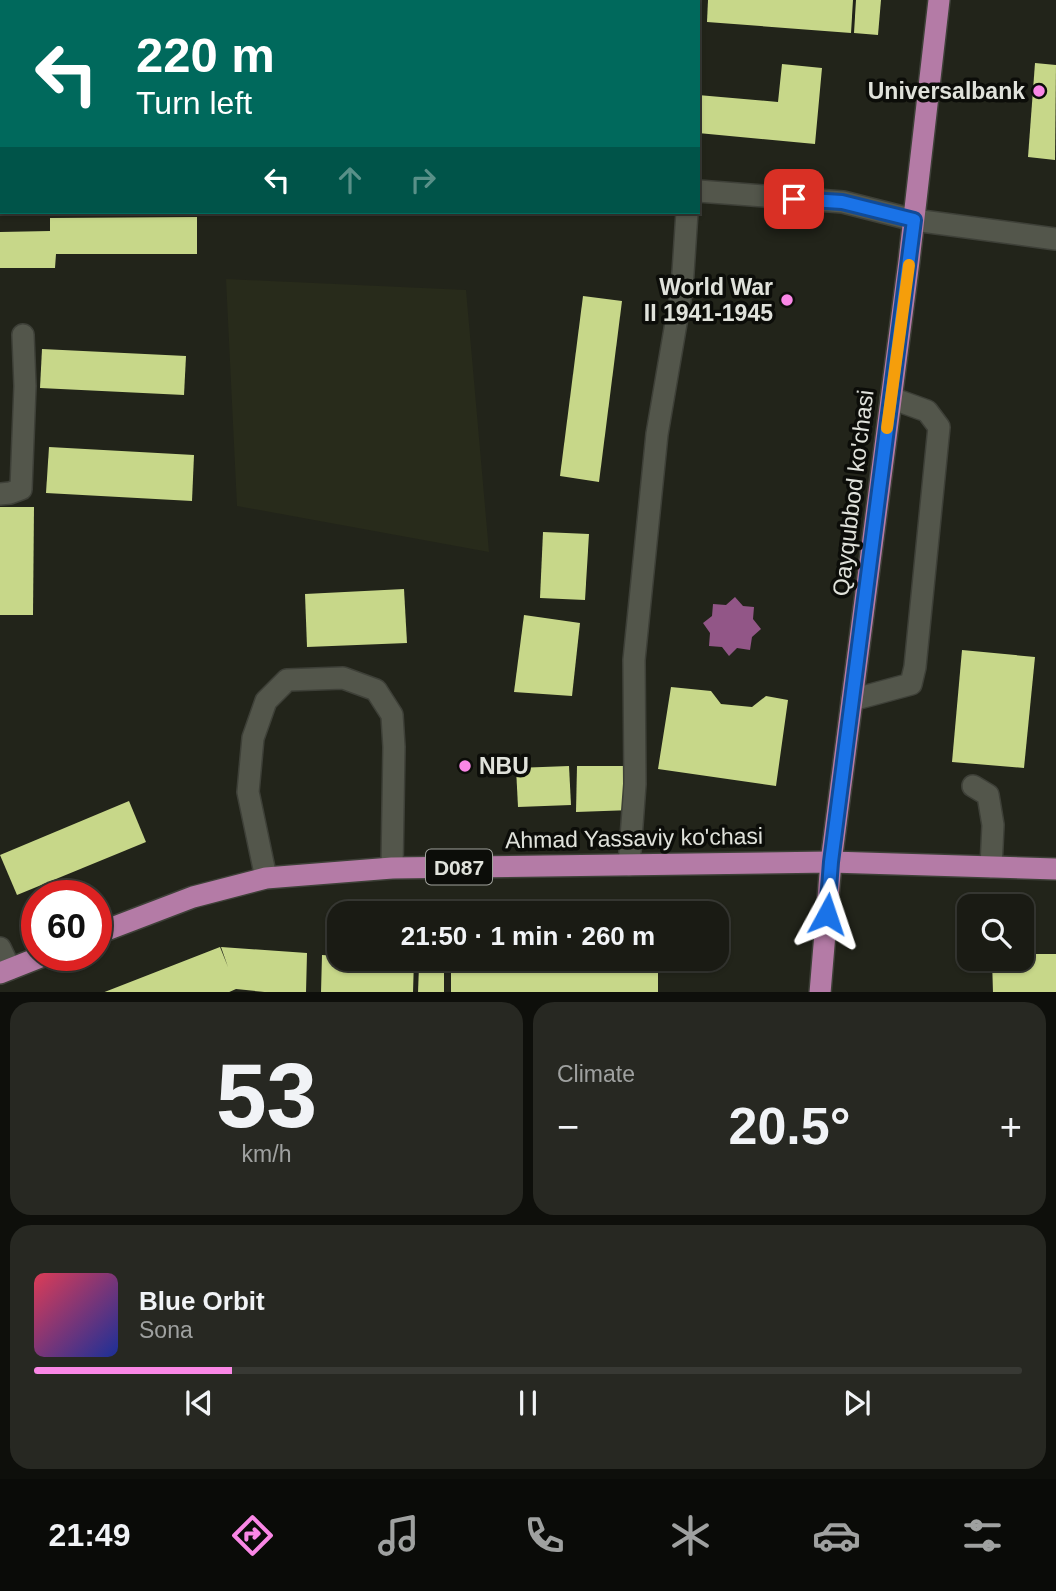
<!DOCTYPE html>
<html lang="en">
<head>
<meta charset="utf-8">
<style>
	:root { --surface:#1a1b14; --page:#272822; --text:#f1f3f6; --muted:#9fa1a0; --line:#383934; --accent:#fa87e6 }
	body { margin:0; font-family:Arial,sans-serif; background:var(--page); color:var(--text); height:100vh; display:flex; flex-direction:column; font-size:26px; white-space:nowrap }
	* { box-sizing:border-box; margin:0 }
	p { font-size:23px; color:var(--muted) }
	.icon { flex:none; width:38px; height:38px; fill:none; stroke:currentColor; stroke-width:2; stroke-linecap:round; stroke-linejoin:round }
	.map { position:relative; height:992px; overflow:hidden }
	.panel { display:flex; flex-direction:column; gap:10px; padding:10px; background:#0e0f0b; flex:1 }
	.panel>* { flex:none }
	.hud { position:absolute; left:0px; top:0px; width:700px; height:214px; box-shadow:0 2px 5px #0004,0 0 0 2px var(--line); background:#00695c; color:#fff; overflow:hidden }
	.controls { position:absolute; left:957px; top:894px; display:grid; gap:14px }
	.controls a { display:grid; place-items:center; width:77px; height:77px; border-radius:14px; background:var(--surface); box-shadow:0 2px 5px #0004,0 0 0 2px var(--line); font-size:35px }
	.speed { position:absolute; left:21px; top:880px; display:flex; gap:14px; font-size:35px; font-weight:700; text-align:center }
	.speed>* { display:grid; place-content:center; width:91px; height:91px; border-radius:50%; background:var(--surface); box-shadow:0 2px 5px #0004,0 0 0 2px var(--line); line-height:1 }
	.speed .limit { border:10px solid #d22; background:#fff; color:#111 }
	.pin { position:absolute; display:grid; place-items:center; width:60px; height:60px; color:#fff; margin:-30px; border-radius:14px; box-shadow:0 4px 10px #0006 }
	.me { position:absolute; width:77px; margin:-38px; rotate:5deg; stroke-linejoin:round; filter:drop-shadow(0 0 5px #0008) }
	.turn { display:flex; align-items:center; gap:24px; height:147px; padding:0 21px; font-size:32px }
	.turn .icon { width:91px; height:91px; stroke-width:2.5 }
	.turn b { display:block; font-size:49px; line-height:60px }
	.lanes { display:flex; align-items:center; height:66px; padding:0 21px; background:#0003; justify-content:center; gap:35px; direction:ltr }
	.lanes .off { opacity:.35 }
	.big { font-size:52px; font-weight:700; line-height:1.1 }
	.panel .tile { flex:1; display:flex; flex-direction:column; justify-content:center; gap:10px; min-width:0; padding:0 24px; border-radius:21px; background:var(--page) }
	.panel .dial { align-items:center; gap:0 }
	.dial b { font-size:91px; line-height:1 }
	.song { display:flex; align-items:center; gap:21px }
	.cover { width:84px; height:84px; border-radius:10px; background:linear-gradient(135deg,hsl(350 70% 55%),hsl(230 70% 35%)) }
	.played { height:7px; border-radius:4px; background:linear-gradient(90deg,var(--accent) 20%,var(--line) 20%) }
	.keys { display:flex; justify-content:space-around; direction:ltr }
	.heat { display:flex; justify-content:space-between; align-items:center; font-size:38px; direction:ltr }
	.panel .tiles { flex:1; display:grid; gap:10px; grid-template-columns:1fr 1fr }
	.tile:last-child { grid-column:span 2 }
	.trip { position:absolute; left:327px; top:901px; width:402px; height:70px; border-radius:21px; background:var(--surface); box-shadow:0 2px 5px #0004,0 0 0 2px var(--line); font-weight:700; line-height:70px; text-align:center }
	.tab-bar { display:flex; height:112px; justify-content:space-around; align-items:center; background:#0a0b08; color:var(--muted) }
	.tab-bar .icon { width:49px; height:49px }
	.tab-bar .on { color:var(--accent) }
	.tab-bar b { font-size:32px; color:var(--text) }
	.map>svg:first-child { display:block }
	.built { fill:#282b1b }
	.water { fill:#925687 }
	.building { fill:#c7d789 }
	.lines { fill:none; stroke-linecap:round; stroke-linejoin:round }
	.minor-casing { stroke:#3e4038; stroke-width:24 }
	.major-casing { stroke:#3e4038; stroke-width:24 }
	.minor { stroke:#53564b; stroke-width:21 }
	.major { stroke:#b47ba6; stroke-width:21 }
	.route-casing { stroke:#114b97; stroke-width:18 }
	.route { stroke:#1a73e8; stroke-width:12 }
	.slow { stroke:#f59e0b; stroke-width:12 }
	.poi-dot { fill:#fa87e6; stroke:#0c0d09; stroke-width:2.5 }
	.labels { text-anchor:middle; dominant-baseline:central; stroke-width:7; stroke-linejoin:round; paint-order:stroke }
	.shield { fill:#0c0d09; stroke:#a0a29c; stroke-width:2 }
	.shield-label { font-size:21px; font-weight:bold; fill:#e0e2db }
	.poi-label { font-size:23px; font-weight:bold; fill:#e0e2db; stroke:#0c0d09; text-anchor:end }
	.street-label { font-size:23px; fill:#e0e2db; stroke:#0c0d09 }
</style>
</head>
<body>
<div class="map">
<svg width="1056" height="993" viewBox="0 0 1056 993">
	<rect width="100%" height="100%" fill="#22241a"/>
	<g class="built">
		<polygon points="0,0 101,2 2,2 0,118"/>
		<polygon points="226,279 466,290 489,552 237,506"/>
	</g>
	<polygon class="water" points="735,597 743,606 754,607 753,619 761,629 752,637 750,650 737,648 729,656 722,647 709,646 710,633 703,623 712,616 713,604 726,605"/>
	<g class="building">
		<polygon points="708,0 853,0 851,33 707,22"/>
		<polygon points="856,0 881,0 878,35 854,33"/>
		<polygon points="1035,63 1056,65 1055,160 1028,157"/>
		<polygon points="782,64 822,68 815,144 698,133 698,95 778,102"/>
		<polygon points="197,217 197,254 56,254 55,268 0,268 0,232 50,231 50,218"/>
		<polygon points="583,296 622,301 599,482 560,476"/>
		<polygon points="42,349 186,356 184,395 40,388"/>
		<polygon points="49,447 194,455 192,501 46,493"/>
		<polygon points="0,507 34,507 33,615 0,615"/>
		<polygon points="543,532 589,534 585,600 540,598"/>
		<polygon points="404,589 407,643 307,647 305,594"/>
		<polygon points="524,615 580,623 572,696 514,692"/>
		<polygon points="962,650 1035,657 1024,768 952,762"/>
		<polygon points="671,687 711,691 721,704 752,707 766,696 788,700 776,786 658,769"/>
		<polygon points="569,766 571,805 518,807 516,768"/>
		<polygon points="577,766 628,766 632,810 576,812"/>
		<polygon points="129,801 146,842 17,895 0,855"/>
		<polygon points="220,947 228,967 221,947 307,953 306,993 274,993 236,989 227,993 102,993"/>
		<polygon points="1022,954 1056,954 1056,993 993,993 992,959 1022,959"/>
		<polygon points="322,955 340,956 340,959 414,959 413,993 321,993"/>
		<polygon points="451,961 658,963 658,993 451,993"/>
		<polygon points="419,966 444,966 444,993 418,993"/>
	</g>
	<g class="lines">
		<g class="minor-casing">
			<g id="minor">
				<polyline points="483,0 483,2"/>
				<polyline points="0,164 2,164"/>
				<polyline points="698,191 843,202 914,220 1056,239"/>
				<polyline points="0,494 10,493 21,489 25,386 23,335"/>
				<polyline points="852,700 911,684 915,667 939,427 927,411 891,398"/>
				<polyline points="973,786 988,795 993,825 991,867"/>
				<polyline points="629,865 635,784 634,660 657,434 682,288 687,212"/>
				<polyline points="266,878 248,792 253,738 266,701 287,680 343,678 376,690 392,715 394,747 392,868"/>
				<polyline points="0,948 10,969"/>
			</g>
		</g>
		<g class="major-casing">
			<g id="major">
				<polyline points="96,934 193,897 266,878 392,868 831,862 1056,869"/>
				<polyline points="0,973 43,956"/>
				<polyline points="820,993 831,862 909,261 939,0"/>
			</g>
		</g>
		<use href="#minor" class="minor"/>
		<use href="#major" class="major"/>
	</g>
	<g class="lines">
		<g class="route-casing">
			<polyline id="route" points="794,199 842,202 914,220 831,862 827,914"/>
		</g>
		<use href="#route" class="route"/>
		<polyline class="slow" points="887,428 909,265"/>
	</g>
	<g class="poi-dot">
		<circle cx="1039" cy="91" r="7"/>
		<circle cx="787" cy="300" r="7"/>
		<circle cx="465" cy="766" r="7"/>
	</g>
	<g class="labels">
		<rect class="shield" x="426" y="849.5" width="66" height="35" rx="5"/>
		<g class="shield-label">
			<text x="459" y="867">D087</text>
		</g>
		<g class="poi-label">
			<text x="1025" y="91">Universalbank</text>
			<text x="773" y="287">World War<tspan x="773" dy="26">II 1941-1945</tspan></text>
			<text x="479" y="766" text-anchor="start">NBU</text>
		</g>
		<g class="street-label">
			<text transform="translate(853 493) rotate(-83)">Qayqubbod ko'chasi</text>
			<text transform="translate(634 838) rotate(-1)">Ahmad Yassaviy ko'chasi</text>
		</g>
	</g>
</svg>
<div class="controls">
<a><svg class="icon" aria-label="search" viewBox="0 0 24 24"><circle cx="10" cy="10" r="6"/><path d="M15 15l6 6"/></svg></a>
</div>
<div class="speed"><div class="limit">60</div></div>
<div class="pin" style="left:794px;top:199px;background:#d93025"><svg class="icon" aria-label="arrive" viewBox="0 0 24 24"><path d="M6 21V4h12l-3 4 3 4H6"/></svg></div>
<svg class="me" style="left:827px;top:914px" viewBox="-20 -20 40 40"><path d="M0-17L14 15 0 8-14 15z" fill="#1a73e8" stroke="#fff" stroke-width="4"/></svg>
<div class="trip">21:50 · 1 min · 260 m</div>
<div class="hud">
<div class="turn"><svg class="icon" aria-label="left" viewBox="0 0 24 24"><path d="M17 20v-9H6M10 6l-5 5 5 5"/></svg><div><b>220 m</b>Turn left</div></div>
<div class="lanes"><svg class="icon" aria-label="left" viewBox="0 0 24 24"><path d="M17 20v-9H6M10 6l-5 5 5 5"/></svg><svg class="icon off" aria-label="ahead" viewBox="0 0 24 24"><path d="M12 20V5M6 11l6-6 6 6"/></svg><svg class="icon off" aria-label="right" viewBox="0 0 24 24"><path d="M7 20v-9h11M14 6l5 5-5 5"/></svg></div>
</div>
</div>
<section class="panel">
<div class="tiles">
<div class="tile dial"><b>53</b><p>km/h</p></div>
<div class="tile"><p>Climate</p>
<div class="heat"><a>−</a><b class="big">20.5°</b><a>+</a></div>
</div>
<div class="tile">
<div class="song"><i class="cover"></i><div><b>Blue Orbit</b><p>Sona</p></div></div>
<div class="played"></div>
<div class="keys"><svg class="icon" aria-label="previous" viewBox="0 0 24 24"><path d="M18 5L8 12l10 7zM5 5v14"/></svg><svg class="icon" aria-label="pause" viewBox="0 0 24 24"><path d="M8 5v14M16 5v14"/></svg><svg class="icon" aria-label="next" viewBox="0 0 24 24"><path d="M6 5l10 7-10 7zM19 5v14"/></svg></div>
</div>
</div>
</section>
<nav class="tab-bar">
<b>21:49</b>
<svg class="icon on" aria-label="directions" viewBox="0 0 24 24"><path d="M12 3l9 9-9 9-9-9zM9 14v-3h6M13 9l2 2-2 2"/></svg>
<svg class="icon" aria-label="music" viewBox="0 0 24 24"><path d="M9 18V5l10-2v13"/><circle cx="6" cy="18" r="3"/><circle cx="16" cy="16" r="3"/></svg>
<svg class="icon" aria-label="phone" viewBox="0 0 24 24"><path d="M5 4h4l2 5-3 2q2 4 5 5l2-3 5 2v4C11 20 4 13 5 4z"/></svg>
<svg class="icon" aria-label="climate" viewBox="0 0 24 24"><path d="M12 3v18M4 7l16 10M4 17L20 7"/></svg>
<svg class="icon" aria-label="car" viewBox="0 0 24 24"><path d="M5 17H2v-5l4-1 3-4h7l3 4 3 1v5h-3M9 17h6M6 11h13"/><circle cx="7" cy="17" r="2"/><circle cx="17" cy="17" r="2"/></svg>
<svg class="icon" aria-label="filters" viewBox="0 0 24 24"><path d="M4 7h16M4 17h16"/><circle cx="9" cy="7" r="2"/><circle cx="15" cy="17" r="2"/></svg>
</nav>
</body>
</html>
